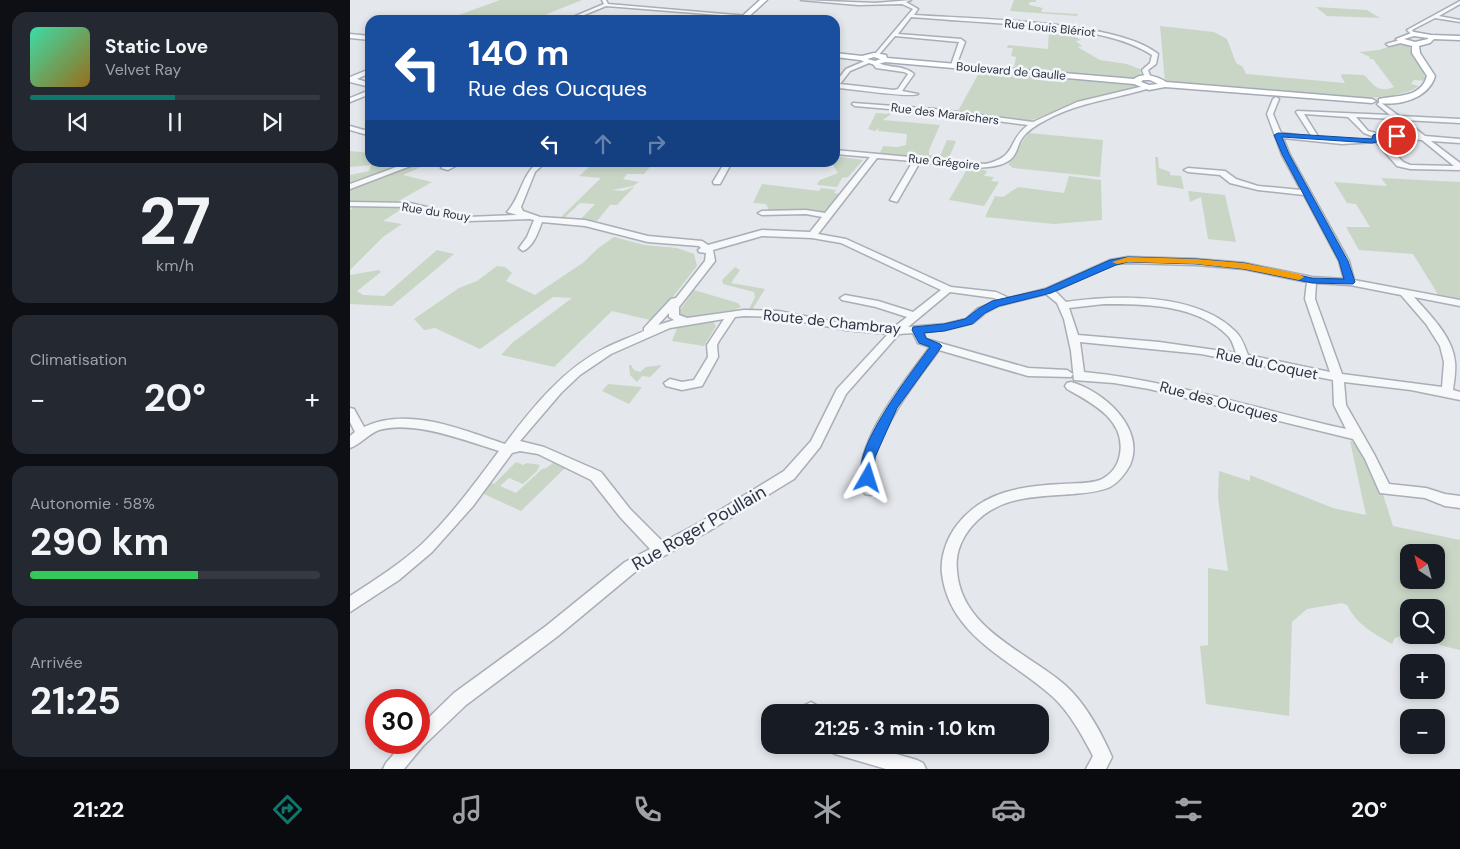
<!DOCTYPE html>
<html lang="fr">
<head>
<meta charset="utf-8">
<style>
	:root { --surface:#171b24; --page:#242831; --text:#f1f3f6; --muted:#9ea1a6; --line:#363941; --accent:#0f766e }
	body { margin:0; font-family:"DM Sans",sans-serif; background:var(--page); color:var(--text); height:100vh; display:flex; flex-direction:column; font-size:19px; white-space:nowrap }
	* { box-sizing:border-box; margin:0 }
	p { font-size:16px; color:var(--muted) }
	.icon { flex:none; width:28px; height:28px; fill:none; stroke:currentColor; stroke-width:2; stroke-linecap:round; stroke-linejoin:round }
	.map { position:relative; flex:1; overflow:hidden }
	.side { display:flex; flex-direction:column; gap:12px; padding:12px; background:#0d0f14; width:350px }
	.side>* { flex:none }
	.top-card { position:absolute; left:15px; top:15px; width:475px; height:152px; border-radius:15px; box-shadow:0 2px 8px #0003; background:#1a4fa0; color:#fff; overflow:hidden }
	.needle { width:32px; rotate:324deg }
	.fabs { position:absolute; left:1050px; top:544px; display:grid; gap:10px }
	.fabs a { display:grid; place-items:center; width:45px; height:45px; border-radius:10px; background:var(--surface); box-shadow:0 2px 8px #0003; font-size:25px }
	.speed { position:absolute; left:15px; top:689px; display:flex; gap:10px; font-size:25px; font-weight:700; text-align:center }
	.speed>* { display:grid; place-content:center; width:65px; height:65px; border-radius:50%; background:var(--surface); box-shadow:0 2px 8px #0003; line-height:1 }
	.speed .limit { border:8px solid #d22; background:#fff; color:#111 }
	.pin { position:absolute; display:grid; place-items:center; width:42px; height:42px; color:#fff; margin:-21px; border:2px solid #fff; border-radius:50%; box-shadow:0 1px 5px #0007 }
	.me { position:absolute; width:55px; margin:-28px; rotate:6deg; stroke-linejoin:round; filter:drop-shadow(0 0 4px #0008) }
	.turn { display:flex; align-items:center; gap:18px; height:105px; padding:0 20px; font-size:22px }
	.turn .icon { width:65px; height:65px; stroke-width:2.5 }
	.turn b { display:block; font-size:35px; line-height:42px }
	.lanes { display:flex; align-items:center; height:48px; padding:0 20px; background:#0003; justify-content:center; gap:25px; direction:ltr }
	.lanes .off { opacity:.35 }
	.big { font-size:38px; font-weight:700; line-height:1.1 }
	.side .tile { flex:1; display:flex; flex-direction:column; justify-content:center; gap:8px; min-width:0; padding:0 18px; border-radius:15px; background:var(--page) }
	.side .dial { align-items:center; gap:0 }
	.dial b { font-size:65px; line-height:1 }
	.song { display:flex; align-items:center; gap:15px }
	.cover { width:60px; height:60px; border-radius:8px; background:linear-gradient(135deg,hsl(160 70% 55%),hsl(40 70% 35%)) }
	.played { height:5px; border-radius:2px; background:linear-gradient(90deg,var(--accent) 50%,var(--line) 50%) }
	.keys { display:flex; justify-content:space-around; direction:ltr }
	.heat { display:flex; justify-content:space-between; align-items:center; font-size:28px; direction:ltr }
	.charge { height:8px; border-radius:4px; background:linear-gradient(90deg,#34c759 58%,var(--line) 0) }
	.trip { position:absolute; left:411px; top:704px; width:288px; height:50px; border-radius:15px; background:var(--surface); box-shadow:0 2px 8px #0003; font-weight:700; line-height:50px; text-align:center }
	.tabs { display:flex; height:80px; justify-content:space-around; align-items:center; background:#090b0e; color:var(--muted) }
	.tabs .icon { width:35px; height:35px }
	.tabs .active { color:var(--accent) }
	.tabs b { font-size:22px; color:var(--text) }
	main { display:flex; flex:1; min-height:0 }
	.map>svg:first-child { display:block }
	.green { fill:#c9d6c5; fill-rule:evenodd }
	.lines { fill:none; stroke-linecap:round; stroke-linejoin:round }
	.minor-casing { stroke:#a9aeb7; stroke-width:3 }
	.major-casing { stroke:#a3abb8; stroke-width:3 }
	.minor { fill:#f7f8fa; fill-rule:evenodd }
	.major { fill:#fff; fill-rule:evenodd }
	.route { fill:#1a73e8; stroke:#114b97 }
	.slow { fill:#f59e0b }
	.labels { text-anchor:middle; dominant-baseline:central; stroke-width:5; stroke-linejoin:round; paint-order:stroke }
	.far-street-label { font-size:12px; fill:#2b3445; stroke:#f4f6f9 }
	.street-label { font-size:15px; fill:#2b3445; stroke:#f4f6f9 }
	.near-street-label { font-size:18px; fill:#2b3445; stroke:#f4f6f9 }
</style>
</head>
<body>
<main>
<section class="side">
<div class="tile">
<div class="song"><i class="cover"></i><div><b>Static Love</b><p>Velvet Ray</p></div></div>
<div class="played"></div>
<div class="keys"><svg class="icon" aria-label="previous" viewBox="0 0 24 24"><path d="M18 5L8 12l10 7zM5 5v14"/></svg><svg class="icon" aria-label="pause" viewBox="0 0 24 24"><path d="M8 5v14M16 5v14"/></svg><svg class="icon" aria-label="next" viewBox="0 0 24 24"><path d="M6 5l10 7-10 7zM19 5v14"/></svg></div>
</div>
<div class="tile dial"><b>27</b><p>km/h</p></div>
<div class="tile"><p>Climatisation</p>
<div class="heat"><a>−</a><b class="big">20°</b><a>+</a></div>
</div>
<div class="tile"><p>Autonomie · 58%</p><b class="big">290 km</b><div class="charge"></div></div>
<div class="tile"><p>Arrivée</p><b class="big">21:25</b></div>
</section>
<div class="map">
<svg width="1110" height="769" viewBox="0 0 1110 769">
	<rect width="100%" height="100%" fill="#e4e7ec"/>
	<g class="green">
		<polygon points="150,0 232,0 182,20 95,20"/>
		<polygon points="664,0 686,0 686,2 680,2 679,5 693,8 691,12 728,14 727,16 660,11"/>
		<polygon points="966,7 1017,10 1030,18 977,16"/>
		<path d="M810 26 864 32 877 39 886 63 893 67 896 74 995 83 991 76 992 74 1014 75C1024 84 1027 94 1044 87L1023 59H1019L1020 57 1009 52 1029 50 1049 43 1059 45C1061 56 1073 69 1077 81L1064 80 1061 84 1069 86C1033 110 937 92 894 87L895 90 823 84 815 82Z"/>
		<polygon points="699,27 724,31 722,35 731,40 726,41 732,46 728,47 731,49 750,60 777,64 790,69 791,78 784,79 696,73 697,70 664,68 666,57 661,56 663,48 657,48 658,45 698,49"/>
		<polygon points="630,71 784,85 787,89 746,97 679,121 607,113"/>
		<polygon points="545,110 585,112 668,124 559,113 541,114 533,120 590,125 579,150 579,155 590,156 597,140 606,141 598,160 530,153 533,146 547,147 556,145 557,134 528,131 529,128 525,131 518,129 526,113 537,114"/>
		<path d="M679 133 753 140 750 177 663 168 658 164C667 157 669 144 679 133Z"/>
		<polygon points="0,151 20,153 20,162 62,163 0,185 0,175 19,171 21,165 0,167"/>
		<polygon points="485,156 513,160 498,177 492,178 487,187 468,185 467,184 470,180 488,173 482,163 485,162"/>
		<polygon points="805,157 808,157 809,168 820,172 820,175 831,176 834,189 807,185"/>
		<polygon points="245,162 308,163 304,167 300,167 294,174 277,174 273,179 289,182 283,186 262,190 273,191 284,187 267,205 260,205 247,221 231,219 245,204 230,203 214,218 211,217 251,178 229,176"/>
		<polygon points="71,163 80,163 53,175 82,182 45,203 0,201 0,189"/>
		<polygon points="619,166 633,168 633,170 637,171 634,176 644,177 641,181 649,182 634,206 599,200"/>
		<polygon points="719,176 751,180 752,220 704,224 635,217 645,196 653,197 668,187 714,193"/>
		<polygon points="1031,178 1110,182 1110,301 1089,296 1063,254 1009,250 996,227 1020,227 1006,204 997,203 984,182 1037,186"/>
		<polygon points="412,184 469,191 471,188 486,190 484,193 490,194 474,212 422,211 419,210 416,204 403,203"/>
		<polygon points="838,191 875,195 886,242 858,239 851,197 840,202"/>
		<polygon points="3,207 55,207 33,221 52,224 33,237 0,270 0,210"/>
		<polygon points="264,237 294,245 327,248 344,254 347,266 304,321 262,311 204,367 151,355 162,343 222,298 203,297 130,349 85,328 74,330 64,319 109,288 127,281 147,266 155,267 162,273 156,281 185,295 234,262 247,249"/>
		<polygon points="87,250 104,254 42,306 0,304 0,275 29,270 31,272 7,291 13,295 34,296"/>
		<polygon points="385,267 390,270 381,283 415,289 402,310 399,309 405,297 404,292 373,284 372,280"/>
		<polygon points="344,290 388,303 391,307 384,310 335,317 329,316 328,313"/>
		<polygon points="362,320 366,326 354,346 322,341 327,328"/>
		<polygon points="279,365 281,365 284,370 290,372 296,367 312,365 300,377 292,376 287,382 280,375"/>
		<polygon points="258,384 292,387 279,404 252,391"/>
		<path d="M1000 441 1008 443 1031 488 1043 526 1110 540V650L1093 646 1066 635H1086V608H1059V633L1045 638 1042 644C1023 633 1007 625 997 605L992 603 957 609 942 622 939 716 856 704 850 646 858 645V568L878 571 868 498 869 471 900 481V475L983 508 1016 515ZM1059 552H1086V580H1059Z"/>
		<polygon points="166,462 173,465 177,463 190,465 187,471 173,484 159,478 150,486 166,493 192,469 196,468 203,463 215,468 171,511 134,494 141,483 144,484"/>
	</g>
	<g class="lines">
		<g class="minor-casing">
			<g id="minor">
				<polygon points="252,0 256,0 258,4 397,16 395,17 256,6 222,20 216,20 254,4"/>
				<path d="M451 0 525 3 561 0 556 2 568 9 564 15C620 19 767 20 808 54L806 64 798 70 801 78 798 80 795 78 792 70 800 63 802 55C772 36 737 32 703 28 656 23 609 21 561 17L548 34 611 39 615 42 606 66 601 65 609 42 545 36 527 57 525 54 563 9 552 4 508 5Z"/>
				<polygon points="1110,1 1110,4 1089,16 1110,20 1110,22 1085,18 1062,30 1066,35 1062,35 1057,30"/>
				<polygon points="0,34 20,36 20,40 0,38"/>
				<polygon points="1053,39 1055,42 1039,46 1036,44"/>
				<path d="M517 60 519 63 500 71 490 84 544 90 548 89 558 74 554 72 526 68 522 63 525 61C536 69 553 64 564 74L552 91 568 94C560 98 502 89 489 88L485 85V83L496 69Z"/>
				<polygon points="20,69 20,73 7,79 20,83 20,87 0,82 0,77"/>
				<path d="M798 85 801 87 800 88C765 99 730 102 698 119 688 124 677 130 671 140 668 145 667 152 663 157 647 176 592 164 570 162L547 202 540 200 563 161 527 158 468 234 496 239 601 287 646 292 659 298 695 289 760 260 778 257 846 259 894 263 962 277 994 279 989 261 954 195 908 190 880 183 870 175 838 172 834 170 838 168 875 171 886 179 908 186 951 190 932 155 917 114 923 99 926 97 929 99 923 114 931 133 962 137 946 112 947 111 1040 115 1028 105 1027 104 1030 102 1049 116 1110 119V123L1054 120 1075 136 1110 139V143L1081 141 1110 163V170L1060 169 1047 166 1026 142 992 144 933 138 940 155 999 261 1004 280 1110 300V306L1064 297C1080 315 1103 337 1105 362 1106 372 1104 381 1103 390L1110 392V400L1061 390 994 382 996 405 1024 454 1039 484 1076 488 1095 494 1110 496V508L1095 506 1075 498 1030 493 1015 459 1003 439 799 389 764 383 724 380 721 351 714 319 707 303 696 294 648 306 635 313 623 323 595 330 573 332 576 339 678 368 717 370 723 374 721 377 678 376 589 350C565 383 538 416 525 456 521 466 524 479 527 490L525 494 520 495 515 494C494 452 556 380 580 347L568 343 563 333 549 334 496 394 470 447 444 479 359 531 285 572 208 636 116 705 73 746 54 769H33L36 763 54 742H69V727L104 693 196 626 275 562 300 549 270 517 241 480 188 454 170 451 162 453 123 506 82 552 49 580 0 612V596C25 580 50 564 72 544 101 516 125 483 149 451 116 441 64 420 29 430 18 434 11 444 0 448V436L5 432 0 422V408L4 409 14 427C59 406 112 430 155 444 182 408 214 368 255 348 267 342 281 337 294 331V328L321 299 326 298 355 261 356 253 349 252 348 250 351 248 349 246 298 242 235 226 192 222C188 232 184 246 173 251L169 248 177 237 184 220 180 219 118 221 60 207 0 206V202L60 203 118 217 167 215 157 212C171 197 171 176 188 162H196L185 172 171 207 173 211 190 217 235 220 298 236 352 241 358 245 412 230 460 232 472 217 456 214 412 215 408 213 412 211 456 210 475 213 520 157 485 154V150L635 164C668 157 656 142 678 125L585 113 505 106 502 104 503 103 585 109 683 122 727 102ZM954 114 998 117 1014 133 1022 136 1023 139 1004 140 969 138ZM1006 117 1045 119 1066 136 1026 133 1018 131ZM1030 137 1072 140 1104 166 1060 165 1053 162ZM412 236 462 238 491 243 591 290 563 312 528 301 495 295 490 298 492 300 526 307 557 317 544 327 496 324 428 311 394 310 337 318 329 315V307L365 261 363 250ZM778 263 846 265 894 269 957 282 955 299 980 372 898 355C895 347 892 338 886 332 847 292 766 295 716 302L705 291 765 264ZM966 283 1000 285 1051 295 1076 324 1090 346 1094 362 1092 387 992 374 965 299ZM600 292 644 298 649 300 627 309 616 319 595 324 558 327ZM754 304C795 304 847 304 878 336 882 340 884 347 886 353L809 342 728 335 719 308ZM319 313V317L324 320 308 325ZM394 316 428 317 496 330 538 334 487 389 461 441 434 471 349 523 313 542 280 509 251 472 194 447 170 441 211 393 230 375 261 354 320 328 374 319 357 345 358 357 344 380 332 382 320 379 314 383 316 386 332 390 352 386 368 357 367 345 369 341 385 317ZM730 342 851 354 983 380 984 405 996 429C909 410 824 381 734 372Z"/>
				<polygon points="20,90 20,94 0,102 0,98"/>
				<polygon points="0,126 14,130 20,129 20,133 14,134 0,130"/>
				<polygon points="60,162 71,162 0,189 0,184"/>
				<polygon points="102,162 113,162 98,170 91,168"/>
				<polygon points="375,162 382,162 370,184 364,184 363,182"/>
				<path d="M721 382C753 391 796 428 780 465 775 474 769 482 760 487 749 492 735 493 723 494 686 497 649 495 622 526 611 539 605 554 607 571 611 629 677 652 715 685 735 703 751 732 762 757L756 769H736L743 756C732 735 720 713 703 697 661 659 600 637 592 574 590 557 597 538 607 525 633 491 672 486 712 484 724 483 739 484 750 480 761 475 768 466 770 454 776 420 742 403 717 389L715 386 717 383Z"/>
				<polygon points="461,702 468,706 470,712 453,712 455,705"/>
				<polygon points="476,745 515,745 567,760 573,763 576,769 536,769 485,754 479,751"/>
			</g>
		</g>
		<g class="major-casing">
			<g id="major">
				<polygon points="410,0 417,0 395,20 388,20"/>
				<path d="M1064 32 1081 35 1110 36V40L1084 39 1080 43 1069 46 1070 53 1085 76C1079 98 1050 106 1029 103V99C1048 95 1071 98 1077 76L1062 53V46L1050 43 1046 39ZM1064 36 1078 38V39L1065 42 1054 39Z"/>
				<path d="M485 53 512 56 524 53 536 55 537 58 784 79C793 72 807 76 816 82L1022 99 1026 101 1022 103 815 87 799 90 784 84 535 62 525 65 510 60 485 57ZM524 57 530 59H531L525 61 517 59ZM793 80H800L808 84 799 85 791 82Z"/>
			</g>
		</g>
		<use href="#minor" class="minor"/>
		<use href="#major" class="major"/>
	</g>
	<path class="route" d="M928 133 1022 139 1023 135C1030 132 1044 132 1051 136L1047 138 1030 137 1031 141 1022 143 932 137 939 154 998 261 1005 282 1003 284 962 283 894 269 846 264 778 262 766 265 701 293 649 306 635 313 622 324 594 331 574 333 576 338 590 344 592 346 547 408 525 457 524 478 522 481 518 483 513 481C498 452 562 372 580 347L569 343 562 330 563 327 594 324 615 319 628 309 642 301 695 289 760 260 778 257 846 259 894 263 962 278 994 279 989 261 932 154 924 135Z"/>
	<polygon class="slow" points="778,257 846,259 894,263 949,274 954,277 949,280 894,269 846,264 778,262 767,264 762,262"/>
	<g class="labels">
		<g class="far-street-label">
			<text transform="translate(700 28) rotate(6)">Rue Louis Blériot</text>
			<text transform="translate(661 71) rotate(5)">Boulevard de Gaulle</text>
			<text transform="translate(595 114) rotate(7)">Rue des Maraîchers</text>
			<text transform="translate(594 162) rotate(6)">Rue Grégoire</text>
			<text transform="translate(86 212) rotate(9)">Rue du Rouy</text>
		</g>
		<g class="street-label">
			<text transform="translate(482 322) rotate(6)">Route de Chambray</text>
			<text transform="translate(917 364) rotate(12)">Rue du Coquet</text>
			<text transform="translate(869 402) rotate(15)">Rue des Oucques</text>
		</g>
		<g class="near-street-label">
			<text transform="translate(349 528) rotate(-30)">Rue Roger Poullain</text>
		</g>
	</g>
</svg>
<div class="fabs">
<a><svg class="needle" viewBox="-14 -14 28 28"><path d="M0-13l5 13h-10z" fill="#e53935"/><path d="M0 13l5-13h-10z" fill="#9ea1a6"/></svg></a>
<a><svg class="icon" aria-label="search" viewBox="0 0 24 24"><circle cx="10" cy="10" r="6"/><path d="M15 15l6 6"/></svg></a>
<a>+</a>
<a>−</a>
</div>
<div class="speed"><div class="limit">30</div></div>
<div class="pin" style="left:1047px;top:136px;background:#d93025"><svg class="icon" aria-label="arrive" viewBox="0 0 24 24"><path d="M6 21V4h12l-3 4 3 4H6"/></svg></div>
<svg class="me" style="left:518px;top:478px" viewBox="-20 -20 40 40"><path d="M0-17L14 15 0 8-14 15z" fill="#1a73e8" stroke="#fff" stroke-width="4"/></svg>
<div class="trip">21:25 · 3 min · 1.0 km</div>
<div class="top-card">
<div class="turn"><svg class="icon" aria-label="left" viewBox="0 0 24 24"><path d="M17 20v-9H6M10 6l-5 5 5 5"/></svg><div><b>140 m</b>Rue des Oucques</div></div>
<div class="lanes"><svg class="icon" aria-label="left" viewBox="0 0 24 24"><path d="M17 20v-9H6M10 6l-5 5 5 5"/></svg><svg class="icon off" aria-label="ahead" viewBox="0 0 24 24"><path d="M12 20V5M6 11l6-6 6 6"/></svg><svg class="icon off" aria-label="right" viewBox="0 0 24 24"><path d="M7 20v-9h11M14 6l5 5-5 5"/></svg></div>
</div>
</div>
</main>
<nav class="tabs">
<b>21:22</b>
<svg class="icon active" aria-label="directions" viewBox="0 0 24 24"><path d="M12 3l9 9-9 9-9-9zM9 14v-3h6M13 9l2 2-2 2"/></svg>
<svg class="icon" aria-label="music" viewBox="0 0 24 24"><path d="M9 18V5l10-2v13"/><circle cx="6" cy="18" r="3"/><circle cx="16" cy="16" r="3"/></svg>
<svg class="icon" aria-label="phone" viewBox="0 0 24 24"><path d="M5 4h4l2 5-3 2q2 4 5 5l2-3 5 2v4C11 20 4 13 5 4z"/></svg>
<svg class="icon" aria-label="climate" viewBox="0 0 24 24"><path d="M12 3v18M4 7l16 10M4 17L20 7"/></svg>
<svg class="icon" aria-label="car" viewBox="0 0 24 24"><path d="M5 17H2v-5l4-1 3-4h7l3 4 3 1v5h-3M9 17h6M6 11h13"/><circle cx="7" cy="17" r="2"/><circle cx="17" cy="17" r="2"/></svg>
<svg class="icon" aria-label="filters" viewBox="0 0 24 24"><path d="M4 7h16M4 17h16"/><circle cx="9" cy="7" r="2"/><circle cx="15" cy="17" r="2"/></svg>
<b>20°</b>
</nav>
</body>
</html>
